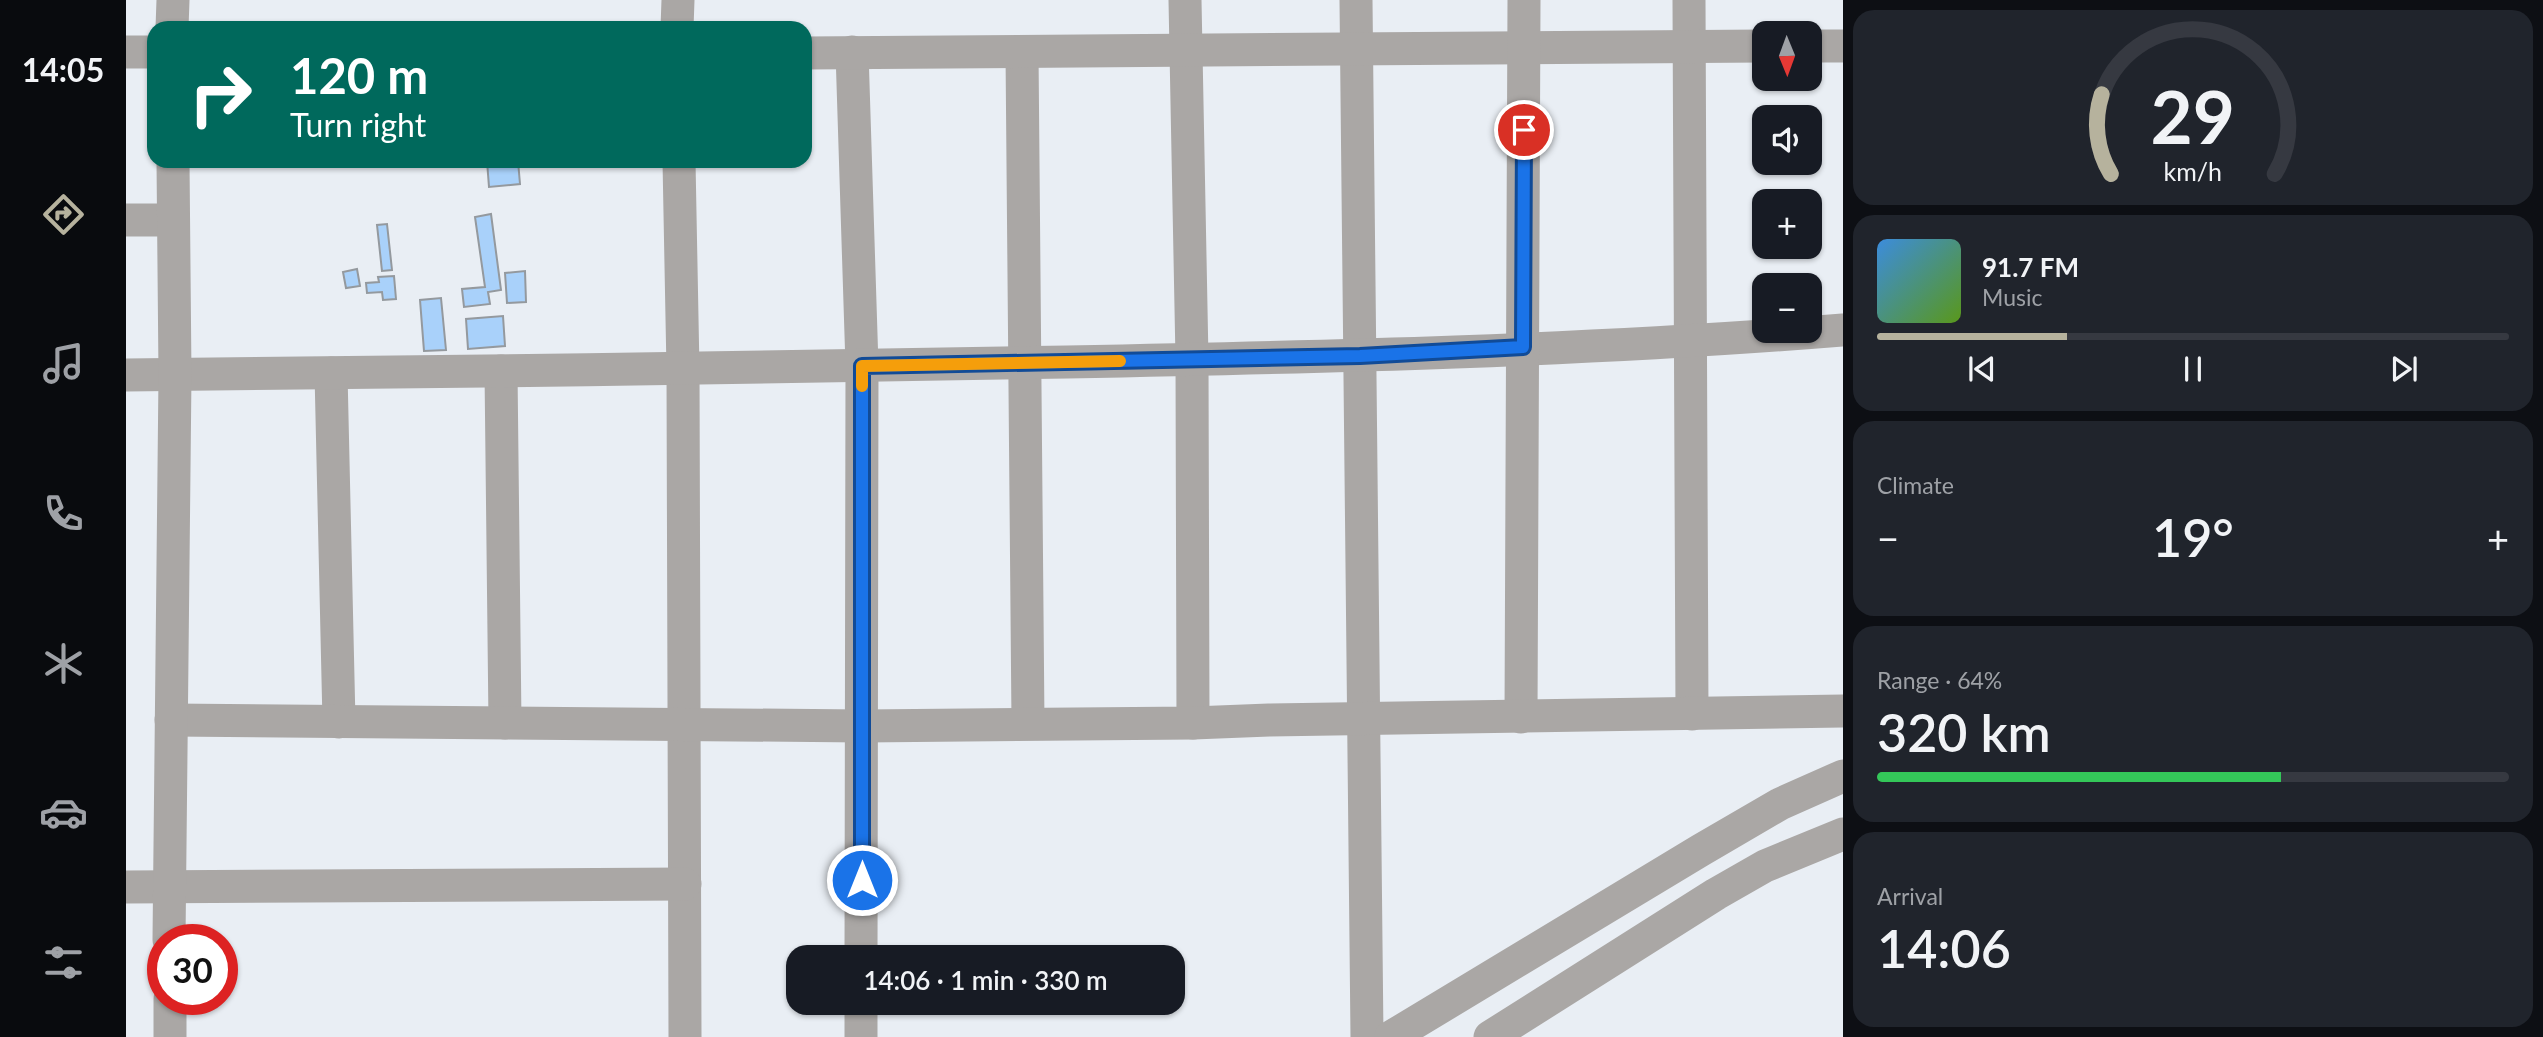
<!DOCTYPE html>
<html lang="en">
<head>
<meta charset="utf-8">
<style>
	:root { --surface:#171b24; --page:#20242c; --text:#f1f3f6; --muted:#9ea1a6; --line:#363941; --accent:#b6b29d }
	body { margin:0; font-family:Lato,sans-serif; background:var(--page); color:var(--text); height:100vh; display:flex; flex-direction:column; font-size:26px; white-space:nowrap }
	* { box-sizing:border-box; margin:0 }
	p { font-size:23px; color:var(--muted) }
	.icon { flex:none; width:38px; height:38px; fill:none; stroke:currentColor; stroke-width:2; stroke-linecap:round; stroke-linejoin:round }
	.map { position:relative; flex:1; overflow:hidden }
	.details { display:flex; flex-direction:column; gap:10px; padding:10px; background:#0d0f14; width:700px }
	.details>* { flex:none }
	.hud { position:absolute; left:21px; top:21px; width:665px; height:147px; border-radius:21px; box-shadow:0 2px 5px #0004; background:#00695c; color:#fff; overflow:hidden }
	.needle { width:46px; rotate:179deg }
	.buttons { position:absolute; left:1626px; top:21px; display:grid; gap:14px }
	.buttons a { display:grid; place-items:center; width:70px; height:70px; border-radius:14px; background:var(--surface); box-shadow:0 2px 5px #0004; font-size:35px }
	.speed { position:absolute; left:21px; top:924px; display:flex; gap:14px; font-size:35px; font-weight:700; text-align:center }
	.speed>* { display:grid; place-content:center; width:91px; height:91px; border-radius:50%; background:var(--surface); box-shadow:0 2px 5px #0004; line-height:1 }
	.speed .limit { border:10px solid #d22; background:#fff; color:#111 }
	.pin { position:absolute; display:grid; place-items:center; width:60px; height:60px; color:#fff; margin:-30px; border:4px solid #fff; border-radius:50%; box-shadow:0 2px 7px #0007 }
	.me { position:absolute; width:77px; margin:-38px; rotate:0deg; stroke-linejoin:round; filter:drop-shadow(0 0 5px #0008) }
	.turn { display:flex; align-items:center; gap:24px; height:147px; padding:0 28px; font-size:32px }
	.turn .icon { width:91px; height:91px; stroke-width:2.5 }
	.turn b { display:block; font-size:49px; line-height:60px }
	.big { font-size:52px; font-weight:600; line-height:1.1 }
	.details .widget { flex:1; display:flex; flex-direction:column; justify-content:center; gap:10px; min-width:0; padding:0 24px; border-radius:21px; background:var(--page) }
	.details .dial { align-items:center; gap:0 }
	.dial svg { height:182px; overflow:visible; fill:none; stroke:var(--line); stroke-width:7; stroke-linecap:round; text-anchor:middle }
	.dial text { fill:var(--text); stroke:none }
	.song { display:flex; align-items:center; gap:21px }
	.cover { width:84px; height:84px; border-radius:10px; background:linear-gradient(135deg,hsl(210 70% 55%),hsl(90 70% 35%)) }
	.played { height:7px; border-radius:4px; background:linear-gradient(90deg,var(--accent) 30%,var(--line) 30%) }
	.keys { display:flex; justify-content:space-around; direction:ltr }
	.heat { display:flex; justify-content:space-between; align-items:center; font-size:38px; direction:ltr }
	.charge { height:10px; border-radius:5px; background:linear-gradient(90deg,#34c759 64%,var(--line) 0) }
	.trip { position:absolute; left:660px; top:945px; width:399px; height:70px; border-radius:21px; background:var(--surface); box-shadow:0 2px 5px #0004; font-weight:600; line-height:70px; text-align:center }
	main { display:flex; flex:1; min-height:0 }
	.dock { display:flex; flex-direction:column; width:126px; justify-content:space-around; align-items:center; background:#090b0e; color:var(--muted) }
	.dock .icon { width:49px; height:49px }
	.dock .selected { color:var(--accent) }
	.dock b { font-size:32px; color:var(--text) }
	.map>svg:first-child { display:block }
	.building { fill:#a9d1fa; stroke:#94999e; stroke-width:2 }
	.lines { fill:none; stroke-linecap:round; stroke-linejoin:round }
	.minor { stroke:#aaa7a5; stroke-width:33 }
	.route-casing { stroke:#114b97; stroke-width:18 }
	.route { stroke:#1a73e8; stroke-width:12 }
	.slow { stroke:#f59e0b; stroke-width:12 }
</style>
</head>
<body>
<main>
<nav class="dock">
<b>14:05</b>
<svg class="icon selected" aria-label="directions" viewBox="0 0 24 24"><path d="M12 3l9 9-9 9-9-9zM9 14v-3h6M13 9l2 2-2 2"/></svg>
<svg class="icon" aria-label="music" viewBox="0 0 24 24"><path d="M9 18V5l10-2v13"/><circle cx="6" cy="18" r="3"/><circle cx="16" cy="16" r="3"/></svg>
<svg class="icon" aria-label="phone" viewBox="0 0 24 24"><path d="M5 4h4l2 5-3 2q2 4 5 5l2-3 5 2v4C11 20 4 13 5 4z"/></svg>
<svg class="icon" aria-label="climate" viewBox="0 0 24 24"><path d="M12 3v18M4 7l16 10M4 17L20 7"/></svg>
<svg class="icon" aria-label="car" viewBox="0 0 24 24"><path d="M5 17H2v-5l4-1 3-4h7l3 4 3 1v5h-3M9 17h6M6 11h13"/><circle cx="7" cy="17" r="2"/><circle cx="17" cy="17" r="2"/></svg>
<svg class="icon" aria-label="filters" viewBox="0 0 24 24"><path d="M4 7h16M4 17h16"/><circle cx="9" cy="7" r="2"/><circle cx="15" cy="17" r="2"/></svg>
</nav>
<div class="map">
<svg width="1717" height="1037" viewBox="0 0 1717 1037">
	<rect width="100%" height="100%" fill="#e9eef4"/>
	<g class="building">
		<polygon points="361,161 392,161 394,184 363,187"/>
		<polygon points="365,214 375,290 362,292 364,304 338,307 336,289 359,287 349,217"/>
		<polygon points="261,224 266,270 256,271 251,225"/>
		<polygon points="231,269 234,286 220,288 217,272"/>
		<polygon points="399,271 400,302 381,303 379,273"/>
		<polygon points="268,276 270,299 257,300 256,292 241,293 240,283 253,282 252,277"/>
		<polygon points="315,298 320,350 298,351 294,300"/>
		<polygon points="377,316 379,346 342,349 340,319"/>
	</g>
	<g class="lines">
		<g class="minor">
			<polyline points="1059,0 1066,359 1067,723"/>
			<polyline points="1230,0 1241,1037"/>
			<polyline points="1563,0 1566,714"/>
			<polyline points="46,28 47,0"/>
			<polyline points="551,28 552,0"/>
			<polyline points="1684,46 1717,46"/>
			<polyline points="0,52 28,52"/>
			<polyline points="726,52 736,366 735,957"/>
			<polyline points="896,52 902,723"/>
			<polyline points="679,53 1638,46"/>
			<polyline points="553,161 557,370 559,1037"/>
			<polyline points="0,220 47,220"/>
			<polyline points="375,371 379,723"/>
			<polyline points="205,373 213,722"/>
			<path d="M0 375C314 372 627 368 941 362 1200 357 1459 351 1717 330"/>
			<polyline points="1395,717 1398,0"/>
			<polyline points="45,720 737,726 1067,723 1143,720 1717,711"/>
			<polyline points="0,887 559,884"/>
			<polyline points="43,940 49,375 47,161"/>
			<polyline points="44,999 44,1037"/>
			<polyline points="735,1037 735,1003"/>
			<polyline points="1265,1037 1575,850 1654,804 1717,776"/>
			<polyline points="1364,1037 1590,894 1639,866 1717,834"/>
		</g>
	</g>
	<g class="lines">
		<g class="route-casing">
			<polyline id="route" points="736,880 736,366 1234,356 1397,347 1398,130"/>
		</g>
		<use href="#route" class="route"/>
		<polyline class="slow" points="736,386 736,366 994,361"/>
	</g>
</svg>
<div class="buttons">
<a><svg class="needle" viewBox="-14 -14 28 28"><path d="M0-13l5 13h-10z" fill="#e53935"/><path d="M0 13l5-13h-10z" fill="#9ea1a6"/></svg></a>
<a><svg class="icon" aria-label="sound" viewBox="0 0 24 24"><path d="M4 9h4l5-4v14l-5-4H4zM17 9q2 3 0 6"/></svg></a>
<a>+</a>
<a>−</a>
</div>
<div class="speed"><div class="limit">30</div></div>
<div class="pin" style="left:1398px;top:130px;background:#d93025"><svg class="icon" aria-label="arrive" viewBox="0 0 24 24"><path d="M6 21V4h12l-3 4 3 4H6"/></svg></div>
<svg class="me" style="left:736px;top:880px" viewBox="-20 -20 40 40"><circle r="17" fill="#1a73e8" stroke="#fff" stroke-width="3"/><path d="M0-11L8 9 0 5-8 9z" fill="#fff"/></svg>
<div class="trip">14:06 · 1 min · 330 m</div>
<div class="hud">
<div class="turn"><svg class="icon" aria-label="right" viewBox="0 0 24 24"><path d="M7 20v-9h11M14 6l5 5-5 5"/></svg><div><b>120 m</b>Turn right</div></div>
</div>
</div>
<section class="details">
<div class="widget dial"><svg viewBox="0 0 100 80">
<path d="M14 69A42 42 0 1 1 86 69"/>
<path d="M14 69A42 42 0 0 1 10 34" stroke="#b6b29d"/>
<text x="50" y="56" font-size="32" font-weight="700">29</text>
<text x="50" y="72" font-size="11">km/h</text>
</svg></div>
<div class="widget">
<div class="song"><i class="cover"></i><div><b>91.7 FM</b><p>Music</p></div></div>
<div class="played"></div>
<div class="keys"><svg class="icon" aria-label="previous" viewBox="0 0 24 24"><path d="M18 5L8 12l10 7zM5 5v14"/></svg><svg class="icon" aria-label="pause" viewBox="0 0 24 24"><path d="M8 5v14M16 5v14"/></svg><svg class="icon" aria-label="next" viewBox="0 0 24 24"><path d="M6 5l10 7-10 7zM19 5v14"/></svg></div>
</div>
<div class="widget"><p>Climate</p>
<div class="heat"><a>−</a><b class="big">19°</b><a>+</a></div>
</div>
<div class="widget"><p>Range · 64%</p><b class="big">320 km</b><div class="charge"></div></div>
<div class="widget"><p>Arrival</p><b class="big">14:06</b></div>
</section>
</main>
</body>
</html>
